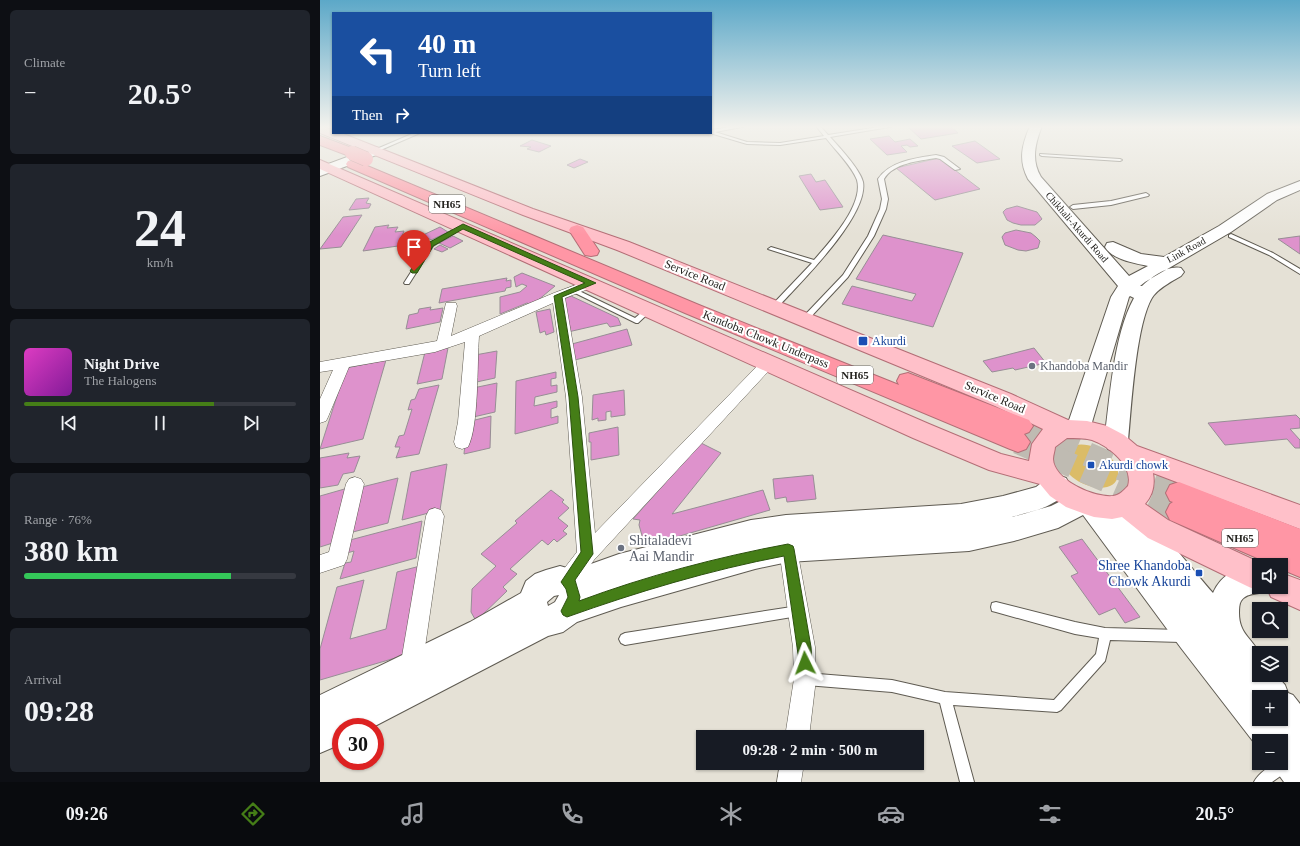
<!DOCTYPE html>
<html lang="en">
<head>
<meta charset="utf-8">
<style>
	:root { --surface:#171b24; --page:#20242c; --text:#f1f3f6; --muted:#9ea1a6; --line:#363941; --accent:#457e17 }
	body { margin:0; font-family:Georgia,serif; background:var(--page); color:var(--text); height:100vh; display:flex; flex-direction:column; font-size:15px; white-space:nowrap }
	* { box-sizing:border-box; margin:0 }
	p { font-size:13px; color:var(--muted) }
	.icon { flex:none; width:22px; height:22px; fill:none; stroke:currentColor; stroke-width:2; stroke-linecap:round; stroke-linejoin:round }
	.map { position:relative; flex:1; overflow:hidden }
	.side { display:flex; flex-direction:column; gap:10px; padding:10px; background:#0d0f14; width:320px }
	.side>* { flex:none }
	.hud { position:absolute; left:12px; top:12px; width:380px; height:122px; border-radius:0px; box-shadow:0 1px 3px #0004; background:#1a4fa0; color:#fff; overflow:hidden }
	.tools { position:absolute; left:932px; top:558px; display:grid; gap:8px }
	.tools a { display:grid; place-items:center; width:36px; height:36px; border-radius:0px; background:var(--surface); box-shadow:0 1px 3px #0004; font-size:20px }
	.speed { position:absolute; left:12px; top:718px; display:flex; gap:8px; font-size:20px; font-weight:700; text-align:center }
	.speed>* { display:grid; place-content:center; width:52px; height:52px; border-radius:50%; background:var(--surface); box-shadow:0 1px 3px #0004; line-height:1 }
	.speed .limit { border:6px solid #d22; background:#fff; color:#111 }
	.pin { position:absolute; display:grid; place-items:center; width:34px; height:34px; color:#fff; margin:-41px -17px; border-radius:50% 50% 50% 0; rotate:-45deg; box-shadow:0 0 4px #0007 }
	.pin .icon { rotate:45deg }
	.me { position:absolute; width:44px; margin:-22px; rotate:357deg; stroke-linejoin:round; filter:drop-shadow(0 0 3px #0008) }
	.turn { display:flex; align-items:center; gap:14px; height:84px; padding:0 20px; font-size:18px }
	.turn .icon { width:52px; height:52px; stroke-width:2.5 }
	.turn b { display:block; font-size:28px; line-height:34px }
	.then { display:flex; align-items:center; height:38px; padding:0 20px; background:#0003; gap:8px; font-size:15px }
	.big { font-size:30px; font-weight:600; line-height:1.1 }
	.side .widget { flex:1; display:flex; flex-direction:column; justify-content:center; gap:6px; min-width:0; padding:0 14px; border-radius:6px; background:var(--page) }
	.side .dial { align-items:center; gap:0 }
	.dial b { font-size:52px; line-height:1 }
	.song { display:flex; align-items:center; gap:12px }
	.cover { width:48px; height:48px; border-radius:6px; background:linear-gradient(135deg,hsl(310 70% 55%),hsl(290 70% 35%)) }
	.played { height:4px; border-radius:2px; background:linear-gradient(90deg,var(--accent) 70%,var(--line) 70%) }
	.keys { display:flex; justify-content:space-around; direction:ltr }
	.heat { display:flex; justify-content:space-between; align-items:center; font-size:22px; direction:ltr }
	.charge { height:6px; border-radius:3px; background:linear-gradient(90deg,#34c759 76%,var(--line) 0) }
	.trip { position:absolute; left:376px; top:730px; width:228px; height:40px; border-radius:0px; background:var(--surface); box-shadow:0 1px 3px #0004; font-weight:600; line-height:40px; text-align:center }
	.dock { display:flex; height:64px; justify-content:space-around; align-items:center; background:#090b0e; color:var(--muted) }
	.dock .icon { width:28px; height:28px }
	.dock .on { color:var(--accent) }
	.dock b { font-size:18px; color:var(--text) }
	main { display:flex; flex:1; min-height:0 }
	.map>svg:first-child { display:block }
	.green { fill:#dbbc67 }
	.building { fill:#de92cc; stroke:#978e95 }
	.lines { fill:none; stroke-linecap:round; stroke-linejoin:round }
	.highway-tunnel { stroke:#bfbbb2; stroke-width:24; stroke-dasharray:24 12; stroke-linecap:butt }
	.lane-casing { stroke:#5f5b52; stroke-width:2 }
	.street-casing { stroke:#5f5b52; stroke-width:1 }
	.secondary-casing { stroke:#5f5b52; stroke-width:2 }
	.primary-casing { stroke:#b36e76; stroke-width:2 }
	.highway-casing { stroke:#b36e76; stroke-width:2 }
	.lane { fill:#fff; fill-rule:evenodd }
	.street { fill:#fff; fill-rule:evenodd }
	.secondary { fill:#fff; fill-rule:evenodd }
	.primary { fill:#ffc0c9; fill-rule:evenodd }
	.highway { fill:#ff96a5; fill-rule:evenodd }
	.highway-bridge-casing { stroke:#b36e76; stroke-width:15; stroke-linecap:butt }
	.highway-bridge { stroke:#ff96a5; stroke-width:14 }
	.route { fill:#457e17; stroke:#2d520f }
	.transit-dot { fill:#1a4fb4; stroke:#fff; stroke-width:1.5 }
	.worship-dot { fill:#6b7280; stroke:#fff; stroke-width:1.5 }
	.labels { text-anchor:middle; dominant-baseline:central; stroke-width:4; stroke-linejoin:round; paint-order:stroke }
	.far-street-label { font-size:10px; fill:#252420; stroke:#fff }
	.shield { fill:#fff; stroke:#666663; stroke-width:1 }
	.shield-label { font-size:11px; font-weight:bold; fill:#252420 }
	.street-label { font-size:12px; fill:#252420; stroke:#fff }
	.transit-label { font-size:12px; fill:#164399; stroke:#fff; text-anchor:start }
	.worship-label { font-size:12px; fill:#5b616d; stroke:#fff; text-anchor:start }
	.near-worship-label { font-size:14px; fill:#5b616d; stroke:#fff; text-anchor:start }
	.near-transit-label { font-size:14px; fill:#164399; stroke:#fff; text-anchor:end }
</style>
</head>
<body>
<main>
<section class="side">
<div class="widget"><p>Climate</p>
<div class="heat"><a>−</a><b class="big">20.5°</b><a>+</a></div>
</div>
<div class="widget dial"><b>24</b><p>km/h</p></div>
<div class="widget">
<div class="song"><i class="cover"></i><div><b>Night Drive</b><p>The Halogens</p></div></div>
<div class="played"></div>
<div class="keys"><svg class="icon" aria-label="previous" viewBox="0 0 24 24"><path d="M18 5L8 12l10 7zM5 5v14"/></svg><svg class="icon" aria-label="pause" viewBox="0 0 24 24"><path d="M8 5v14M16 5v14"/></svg><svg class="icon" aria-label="next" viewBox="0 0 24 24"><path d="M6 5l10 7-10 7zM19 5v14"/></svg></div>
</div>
<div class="widget"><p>Range · 76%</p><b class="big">380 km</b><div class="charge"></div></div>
<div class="widget"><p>Arrival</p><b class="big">09:28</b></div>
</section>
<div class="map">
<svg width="980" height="782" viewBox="0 0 980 782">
	<rect width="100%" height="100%" fill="#e5e1d6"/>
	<path class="green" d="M755 445C767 443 778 447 787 454 793 459 799 467 798 475 795 503 731 480 745 452Z"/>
	<g class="building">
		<polygon points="587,126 630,126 638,133 601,139"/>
		<polygon points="569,136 575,142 590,139 598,146 590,147 587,145 581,146 587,152 567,155 550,139"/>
		<polygon points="212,140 231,146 219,152 207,149 211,147 200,146"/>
		<polygon points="655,141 680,159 657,163 632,146"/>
		<polygon points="619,158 660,189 615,200 576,168"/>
		<polygon points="260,159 268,162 254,168 247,165"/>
		<polygon points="491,174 496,182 505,180 523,207 500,210 479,176"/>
		<polygon points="49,198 46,203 51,204 49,208 29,210 36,199"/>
		<polygon points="697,206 717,212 722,219 715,225 701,225 693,223 687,220 683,212 686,209"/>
		<polygon points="42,215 21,247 0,249 23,217"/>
		<polygon points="69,225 67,228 78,227 75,232 84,231 78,246 43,251 55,227"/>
		<polygon points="120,227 128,232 111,240 103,235"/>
		<polygon points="696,230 711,233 716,237 720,241 718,248 706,251 698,250 685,245 682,237 685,233"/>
		<polygon points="563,235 643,253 613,327 522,304 532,286 592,301 596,294 536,279"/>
		<polygon points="133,236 143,241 130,248 119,243"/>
		<polygon points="980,236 980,254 958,239"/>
		<polygon points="120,245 128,249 122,252 114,249"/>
		<polygon points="202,273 235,286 217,301 209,304 207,303 180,314 180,297 200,292 207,286 202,284 196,287 194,277"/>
		<polygon points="187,278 186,281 191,280 191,287 186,288 185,291 119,303 122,289"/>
		<polygon points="251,296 298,318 301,325 290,327 287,323 248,332 244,299"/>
		<polygon points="111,307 110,310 123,308 120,322 86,329 89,315 98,313 99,309"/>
		<polygon points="230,309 234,332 226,335 225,331 220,333 216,312"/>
		<polygon points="307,329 312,345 255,360 252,344"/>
		<polygon points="128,348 122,379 97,384 105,352"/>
		<polygon points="714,348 726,363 695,370 693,368 672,372 663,361"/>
		<polygon points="177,351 175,378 152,383 155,355"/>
		<polygon points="66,360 43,439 0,449 26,368"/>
		<polygon points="236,372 236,378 231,379 231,386 237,385 237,392 215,397 214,406 237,401 237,407 231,409 231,418 238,416 238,423 195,434 196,381"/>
		<polygon points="177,383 175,412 149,418 153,388"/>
		<polygon points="119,385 99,454 76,458 80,447 75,447 79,436 84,435 92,409 88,410 91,400 95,399 99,389"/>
		<polygon points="304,390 305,415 291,417 291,411 286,412 286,420 278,421 278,418 272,420 273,395"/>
		<polygon points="976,415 980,419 980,428 970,429 980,440 980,448 975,448 967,439 905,445 888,423"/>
		<polygon points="171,416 170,448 144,454 147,422"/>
		<polygon points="298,427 299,455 271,460 271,442 269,442 269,433"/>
		<polygon points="381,443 401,453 352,514 443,490 450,510 325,546 319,525 320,520 313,519"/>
		<polygon points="29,453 27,458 40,456 34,472 23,474 18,485 0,488 0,458"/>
		<polygon points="127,464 120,510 82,520 91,472"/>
		<polygon points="493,475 496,499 467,502 466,497 455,499 453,479"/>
		<polygon points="78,478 68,523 29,533 42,487"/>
		<polygon points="28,488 16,542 0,547 0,496"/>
		<polygon points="231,490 244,500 242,502 249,508 238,518 248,526 243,531 247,534 237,542 234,539 228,545 222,540 190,569 197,574 183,587 187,591 156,621 151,612 152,589 176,566 161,554 197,523 195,521"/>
		<polygon points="102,521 96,558 20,579 25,563 31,562 34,551 27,553 30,540"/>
		<polygon points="762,539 820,617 805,623 795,608 779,615 751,576 758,573 739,547"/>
		<polygon points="104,565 89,654 0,680 0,649 17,587 44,580 30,639 66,629 77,572"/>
	</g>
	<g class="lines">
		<g class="highway-tunnel">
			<polyline points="701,426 859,493"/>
			<polyline points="698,442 859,512"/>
		</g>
		<g class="lane-casing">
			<g id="lane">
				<path d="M417 126H427L395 132 427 142 460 143 504 136 496 126H500L508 135 565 126H575L510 137C519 147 540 169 543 182 549 216 479 284 456 309H452L451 307 452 305 492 263 448 249 451 247 494 260C509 243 544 205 537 180 532 166 515 150 506 138L460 145 427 144 390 133H391V130Z"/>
				<polygon points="94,133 100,133 56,152 52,151"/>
				<polygon points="720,154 800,159 802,160 800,161 722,156 720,155"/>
				<path d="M616 155 624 157 640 169 635 170 620 159 616 158C599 161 573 163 564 179L568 199 566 209 554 236 528 277 486 322H482L480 320 482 318 523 275 548 236 560 209 562 199 558 179C570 161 596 158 616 155Z"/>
				<polygon points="826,193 829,195 828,196 791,205 753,209 750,207 753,205 791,201"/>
				<polygon points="143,224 145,225 145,227 113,246 89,284 85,284 84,283 109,244"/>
				<polygon points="911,234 953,253 980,269 980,274 949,255 909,237 909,235"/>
				<polygon points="253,288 315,318 328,307 330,307 333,309 318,323 316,323 251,291 250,290"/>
				<polygon points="676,602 755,622 785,628 861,630 865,632 867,636 865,640 861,642 790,640 785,661 741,710 737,712 633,705 654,782 640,782 620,703 572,692 486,685 482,683 480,679 482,675 486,673 572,680 625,692 734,700 776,654 779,638 755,634 676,612 672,611 671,607 672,603"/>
				<polygon points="478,606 482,607 483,611 482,615 478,616 305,645 301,643 299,639 301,635 305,633"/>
				<path d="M964 758 969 760 971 765 969 770 952 782H934C938 774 952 763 961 763V760Z"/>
			</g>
		</g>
		<g class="street-casing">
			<g id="street">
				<path d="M272 279 278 283 276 286 245 298 262 397 275 533 444 359 449 358 454 359 456 363 274 560 254 588 247 591 240 588 237 581 240 574 257 552 246 397 233 303 159 336C157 363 159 426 148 447L142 449 136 447 134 442 138 422 145 342 115 352 29 367 8 417 6 421 0 423V399L13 370 0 372V362L117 341 126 303H136L137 306 131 336 234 293Z"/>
				<polygon points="35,477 41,479 44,484 27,559 24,565 0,573 0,555 9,552 26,484 29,479"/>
				<polygon points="115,508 121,510 124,516 102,668 99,676 91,679 83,676 80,668 106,516 109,510"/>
				<polygon points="468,540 475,543 477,549 495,647 496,679 489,737 465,737 474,679 473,647 459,549 461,543"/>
				<polygon points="460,763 484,763 481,782 457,782"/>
			</g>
		</g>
		<g class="secondary-casing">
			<g id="secondary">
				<path d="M710 126H722C715 144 711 160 721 177L809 276 828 266C814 263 793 260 785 247L787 243 793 242 821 254 844 257 899 226 947 194 980 181V190L957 200 911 232 825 282 820 286H822C832 277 847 265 861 268L864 272 861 276C852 281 841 287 834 295 816 318 811 411 808 442L804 449 796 452 788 449 784 442C790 399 793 336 814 298L810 296 809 297 770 429 766 436 758 438 750 436 746 429 791 297 798 286 708 179C698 160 702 145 710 126Z"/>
				<polygon points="54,147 59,148 61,151 59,154 0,176 0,167"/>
				<path d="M737 475 746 478 750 486C739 507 713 511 692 517L731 506 761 491 780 497 793 513 796 507 805 503C829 512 874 572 893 593 902 573 918 567 939 565V587H950C943 597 928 590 921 601 919 604 919 609 919 613 919 634 932 638 939 653 941 659 939 669 939 675H956L965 685 968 693 973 695 980 704V782H964L950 763H961V741H939V749L861 648 763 515 738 528 694 541 649 551 468 562 435 569 301 607 257 622 243 632 228 636 53 727H21V744L0 753V695L150 622 201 593 206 581 215 574 226 570 240 566 254 570 299 554 431 520 466 515 641 504 683 496 716 487 728 478ZM239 595 235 602 228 606 227 602 234 596ZM939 697H961V719H939Z"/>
			</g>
		</g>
		<g class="primary-casing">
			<path id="primary" d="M0 126 13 130V133H21L213 209 309 242 691 394 748 420 767 421 787 426 804 435 817 446 980 505V529L833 473C835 484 833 495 825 504L848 520 945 565H939V587H961V573L980 580V610L951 597 947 588 939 591 929 587 828 538 802 517 792 519 774 517 765 514 746 507 730 496 720 484 669 470 593 438 0 169V160L609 424 681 454 709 461 712 444 723 429 675 406 297 250 203 215 0 133ZM747 438C755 438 764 438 772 440 789 446 814 466 808 486 803 491 800 495 793 496 774 498 734 480 733 459 733 455 735 450 735 447Z"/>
		</g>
		<g class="highway-casing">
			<g id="highway">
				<polygon points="0,136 37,150 39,153 37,156 32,157 0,145"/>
				<polygon points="33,160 379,305 579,385 577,381 580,375 588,373 709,420 713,426 709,432 704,434 710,442 706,449 698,452 690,449 365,313 28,167 26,164 28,161"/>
				<polygon points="257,225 263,227 279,251 277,255 271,256 265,255 249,230 251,227"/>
				<polygon points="859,482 980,529 980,577 961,569 961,565 953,565 850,520 846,512 850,504 853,502 850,501 846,493 850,485"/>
			</g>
		</g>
		<use href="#lane" class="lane"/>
		<use href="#street" class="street"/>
		<use href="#secondary" class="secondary"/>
		<use href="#primary" class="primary"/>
		<use href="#highway" class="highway"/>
		<g class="highway-bridge-casing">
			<polyline id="highway-bridge" points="32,153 46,159"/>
		</g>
		<use href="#highway-bridge" class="highway-bridge"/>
	</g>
	<linearGradient id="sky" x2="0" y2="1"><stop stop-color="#5ca8c8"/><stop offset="0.54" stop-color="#f3f2ed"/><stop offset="1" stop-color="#f3f2ed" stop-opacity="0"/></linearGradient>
	<rect width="980" height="235" fill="url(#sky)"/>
	<path class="route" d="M143 224 276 283 242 297 258 397 273 554 255 580 260 597 259 601C326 576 398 557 468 544L473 546 474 549 491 647 492 663 490 668 485 670 480 668 464 556C390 570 317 592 247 617L243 615 241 611 248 597 246 589 241 582 261 552 249 397 234 296 265 283 143 229 113 246 97 273H92L90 271 108 243Z"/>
	<g class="transit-dot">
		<rect x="538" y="336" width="10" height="10" rx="2"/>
		<rect x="767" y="461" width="8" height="8" rx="2"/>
		<rect x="875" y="569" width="8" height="8" rx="2"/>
	</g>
	<g class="worship-dot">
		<circle cx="712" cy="366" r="4"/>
		<circle cx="301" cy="548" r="4"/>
	</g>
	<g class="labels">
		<g class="far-street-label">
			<text transform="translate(757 227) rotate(49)">Chikhali-Akurdi Road</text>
			<text transform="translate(866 250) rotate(-29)">Link Road</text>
		</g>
		<g class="shield">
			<rect x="109" y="195" width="36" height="18" rx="3"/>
			<rect x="517" y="366" width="36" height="18" rx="3"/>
			<rect x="902" y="529" width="36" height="18" rx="3"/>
		</g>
		<g class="shield-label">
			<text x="127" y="204">NH65</text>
			<text x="535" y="375">NH65</text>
			<text x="920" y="538">NH65</text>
		</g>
		<g class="street-label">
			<text transform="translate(375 275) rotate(22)">Service Road</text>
			<text transform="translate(446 339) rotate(22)">Kandoba Chowk Underpass</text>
			<text transform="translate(675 397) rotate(23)">Service Road</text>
		</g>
		<g class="transit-label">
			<text x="552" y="341">Akurdi</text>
			<text x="779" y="465">Akurdi chowk</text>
		</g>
		<g class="worship-label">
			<text x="720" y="366">Khandoba Mandir</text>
		</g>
		<g class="near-worship-label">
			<text x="309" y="540">Shitaladevi<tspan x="309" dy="16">Aai Mandir</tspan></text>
		</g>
		<g class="near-transit-label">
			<text x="871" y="565">Shree Khandoba<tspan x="871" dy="16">Chowk Akurdi</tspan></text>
		</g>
	</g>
</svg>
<div class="tools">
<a><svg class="icon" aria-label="sound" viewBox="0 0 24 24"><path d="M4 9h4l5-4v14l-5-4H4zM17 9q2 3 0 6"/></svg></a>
<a><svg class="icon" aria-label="search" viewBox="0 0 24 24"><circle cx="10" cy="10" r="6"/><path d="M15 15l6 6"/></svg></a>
<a><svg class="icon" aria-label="layers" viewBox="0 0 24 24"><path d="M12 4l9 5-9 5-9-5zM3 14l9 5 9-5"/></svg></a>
<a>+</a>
<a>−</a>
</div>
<div class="speed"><div class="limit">30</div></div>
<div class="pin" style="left:94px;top:271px;background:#d93025"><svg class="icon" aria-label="arrive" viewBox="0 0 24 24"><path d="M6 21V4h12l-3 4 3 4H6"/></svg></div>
<svg class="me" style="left:485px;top:663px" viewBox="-20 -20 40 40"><path d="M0-17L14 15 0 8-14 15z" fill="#457e17" stroke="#fff" stroke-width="4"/></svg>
<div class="trip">09:28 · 2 min · 500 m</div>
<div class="hud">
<div class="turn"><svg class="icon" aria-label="left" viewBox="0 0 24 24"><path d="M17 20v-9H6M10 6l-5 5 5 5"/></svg><div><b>40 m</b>Turn left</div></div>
<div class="then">Then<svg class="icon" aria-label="right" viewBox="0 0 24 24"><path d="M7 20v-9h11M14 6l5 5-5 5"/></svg></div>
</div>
</div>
</main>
<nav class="dock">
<b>09:26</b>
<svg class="icon on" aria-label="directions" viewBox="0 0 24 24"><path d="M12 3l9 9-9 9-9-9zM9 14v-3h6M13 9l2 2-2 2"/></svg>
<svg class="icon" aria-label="music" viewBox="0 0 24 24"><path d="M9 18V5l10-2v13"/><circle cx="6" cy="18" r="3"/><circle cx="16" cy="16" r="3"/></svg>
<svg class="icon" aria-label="phone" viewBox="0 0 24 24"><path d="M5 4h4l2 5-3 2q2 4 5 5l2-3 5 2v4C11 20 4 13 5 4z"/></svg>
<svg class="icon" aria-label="climate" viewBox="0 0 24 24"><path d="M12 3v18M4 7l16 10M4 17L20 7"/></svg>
<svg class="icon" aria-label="car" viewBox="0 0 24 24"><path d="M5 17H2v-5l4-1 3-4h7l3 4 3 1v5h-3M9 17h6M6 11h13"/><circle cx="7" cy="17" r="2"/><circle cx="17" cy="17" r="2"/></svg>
<svg class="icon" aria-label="filters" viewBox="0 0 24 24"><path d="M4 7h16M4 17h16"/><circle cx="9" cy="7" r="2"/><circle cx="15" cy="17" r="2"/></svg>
<b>20.5°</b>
</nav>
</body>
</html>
